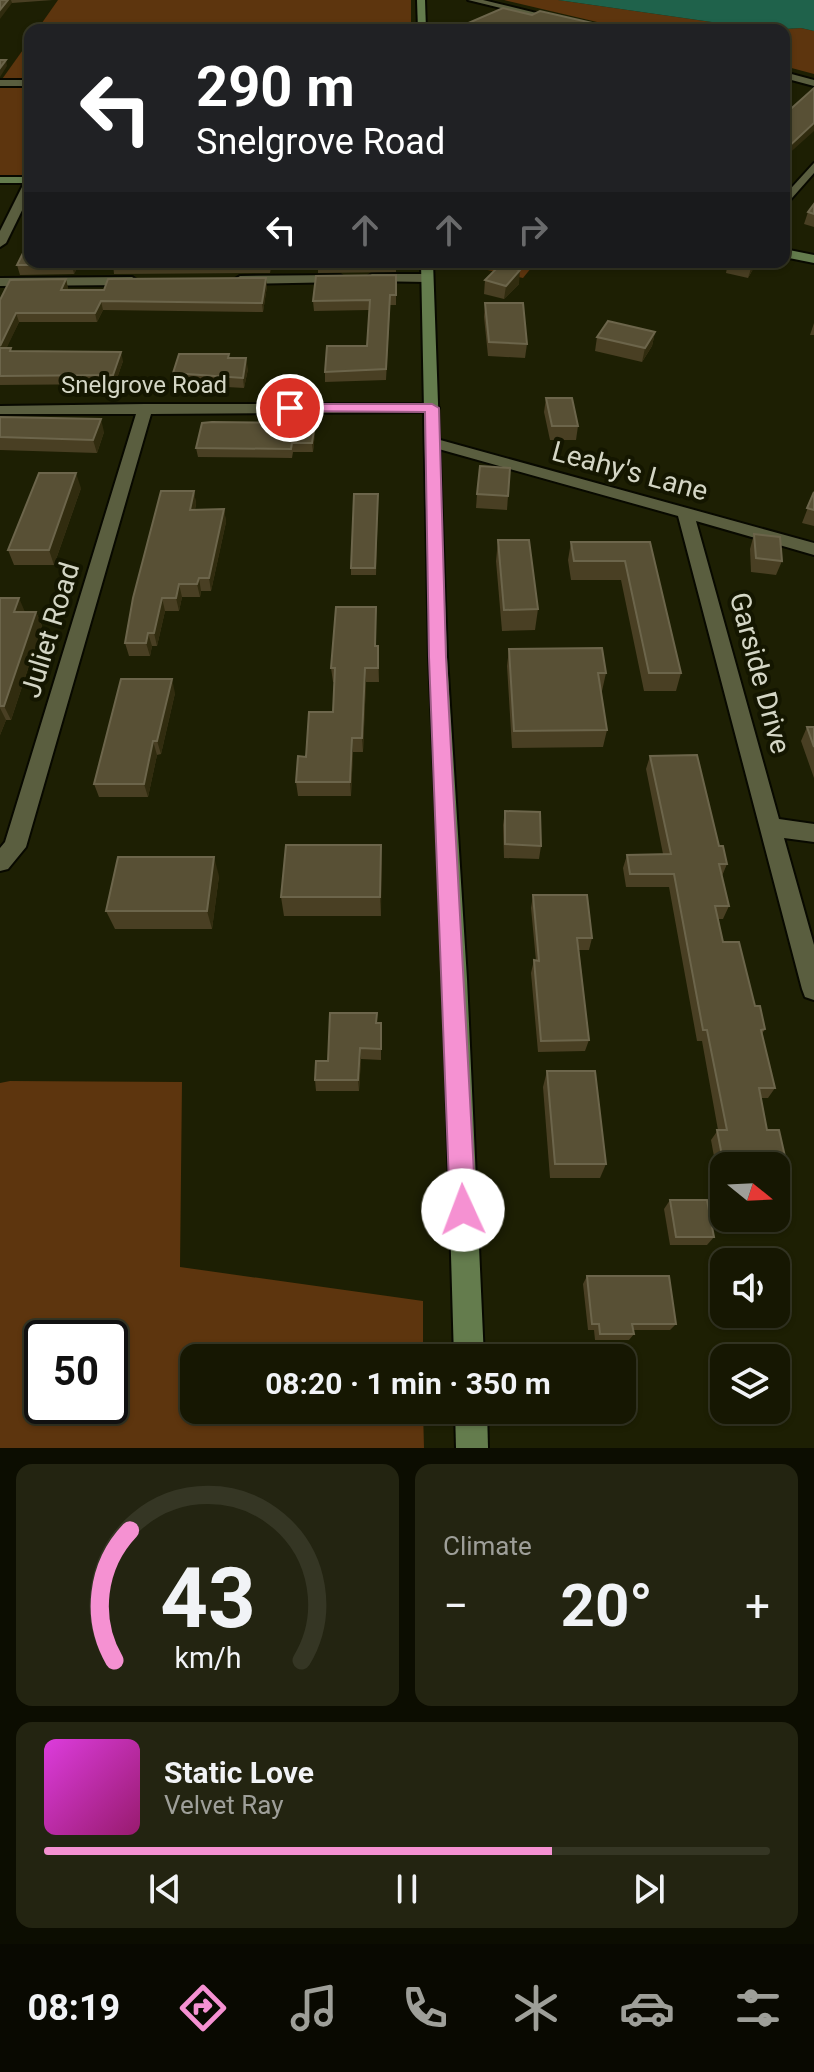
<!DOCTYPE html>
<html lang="en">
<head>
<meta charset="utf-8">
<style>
	:root { --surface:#161702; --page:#232411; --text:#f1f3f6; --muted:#9e9f99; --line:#353624; --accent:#f591d2 }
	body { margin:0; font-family:Roboto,sans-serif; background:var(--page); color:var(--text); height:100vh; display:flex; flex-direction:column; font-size:30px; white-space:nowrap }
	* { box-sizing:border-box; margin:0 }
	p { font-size:26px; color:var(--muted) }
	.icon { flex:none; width:44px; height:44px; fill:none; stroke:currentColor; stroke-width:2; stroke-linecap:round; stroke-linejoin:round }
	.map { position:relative; height:1448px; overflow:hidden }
	.drawer { display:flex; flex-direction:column; gap:16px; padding:16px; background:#0c0d01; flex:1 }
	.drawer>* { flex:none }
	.hud { position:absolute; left:24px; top:24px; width:766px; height:244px; border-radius:16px; box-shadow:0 2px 6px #0004,0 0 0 2px var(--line); background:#202124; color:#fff; overflow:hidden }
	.needle { width:52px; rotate:108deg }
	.tools { position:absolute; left:710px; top:1152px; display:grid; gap:16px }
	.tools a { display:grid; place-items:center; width:80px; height:80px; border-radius:16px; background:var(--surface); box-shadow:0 2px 6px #0004,0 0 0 2px var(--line); font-size:40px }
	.speed { position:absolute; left:24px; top:1320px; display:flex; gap:16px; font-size:40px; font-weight:700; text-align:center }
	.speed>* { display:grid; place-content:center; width:104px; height:104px; border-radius:50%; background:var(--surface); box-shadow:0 2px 6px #0004,0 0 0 2px var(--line); line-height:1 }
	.speed .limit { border:4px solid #111; border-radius:12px; background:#fff; color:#111 }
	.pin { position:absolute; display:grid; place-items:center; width:68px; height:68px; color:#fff; margin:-34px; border:4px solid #fff; border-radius:50%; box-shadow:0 2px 8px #0007 }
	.me { position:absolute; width:88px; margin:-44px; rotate:358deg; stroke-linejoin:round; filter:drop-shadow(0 0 6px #0008) }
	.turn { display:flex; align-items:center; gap:28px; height:168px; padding:0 40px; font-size:36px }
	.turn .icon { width:104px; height:104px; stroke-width:2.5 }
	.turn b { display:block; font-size:56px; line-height:68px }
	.lanes { display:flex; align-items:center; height:76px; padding:0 40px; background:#0003; justify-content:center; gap:40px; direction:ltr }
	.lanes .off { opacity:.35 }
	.big { font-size:60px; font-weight:700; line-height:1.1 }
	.drawer .tile { flex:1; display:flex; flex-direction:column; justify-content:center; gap:12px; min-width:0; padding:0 28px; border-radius:16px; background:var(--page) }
	.drawer .dial { align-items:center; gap:0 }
	.dial svg { height:208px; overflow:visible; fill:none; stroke:var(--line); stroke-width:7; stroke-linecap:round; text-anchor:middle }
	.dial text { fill:var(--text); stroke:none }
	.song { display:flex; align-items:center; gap:24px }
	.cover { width:96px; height:96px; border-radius:12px; background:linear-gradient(135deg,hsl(300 70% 55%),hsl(320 70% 35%)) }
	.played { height:8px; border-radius:4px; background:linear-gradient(90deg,var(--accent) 70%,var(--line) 70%) }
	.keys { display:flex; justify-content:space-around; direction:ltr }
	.heat { display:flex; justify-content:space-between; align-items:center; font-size:44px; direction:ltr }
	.drawer .tiles { flex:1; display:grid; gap:16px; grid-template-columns:1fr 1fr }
	.tile:last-child { grid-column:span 2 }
	.trip { position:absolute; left:180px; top:1344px; width:456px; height:80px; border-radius:16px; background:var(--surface); box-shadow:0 2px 6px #0004,0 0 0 2px var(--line); font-weight:700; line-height:80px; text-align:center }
	.tabs { display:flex; height:128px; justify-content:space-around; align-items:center; background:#090901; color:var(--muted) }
	.tabs .icon { width:56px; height:56px }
	.tabs .current { color:var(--accent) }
	.tabs b { font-size:36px; color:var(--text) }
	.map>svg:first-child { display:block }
	.green { fill:#5d350e; fill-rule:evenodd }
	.water { fill:#1f624b }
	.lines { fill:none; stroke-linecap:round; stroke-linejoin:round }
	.minor-casing { stroke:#080900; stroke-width:4 }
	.secondary-casing { stroke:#080900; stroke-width:4 }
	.minor { fill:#5a5e3f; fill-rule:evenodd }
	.secondary { fill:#647c4d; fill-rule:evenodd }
	.wall { fill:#493f23 }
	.shaded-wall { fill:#312c0f }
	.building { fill:#585035; stroke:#6c654b; stroke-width:2 }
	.route { fill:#f591d2; stroke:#9f5e88; stroke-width:2 }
	.labels { text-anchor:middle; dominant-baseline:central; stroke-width:8; stroke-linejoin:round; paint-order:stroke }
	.far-street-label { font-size:24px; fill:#d4d6c5; stroke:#141600 }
	.street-label { font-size:28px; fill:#d4d6c5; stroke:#141600 }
</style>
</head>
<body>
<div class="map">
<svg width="814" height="1448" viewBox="0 0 814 1448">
	<rect width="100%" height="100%" fill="#1d1f03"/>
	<g class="green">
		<polygon points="58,0 411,0 411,30 37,30"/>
		<polygon points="504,0 558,0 768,30 801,28 814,31 814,74 784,66 784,30 631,30"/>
		<polygon points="30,40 30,175 0,176 0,82"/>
		<polygon points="451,262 536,262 523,278"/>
		<path d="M10 1081 182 1082 180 1267 423 1301V1358H194V1410H423L424 1448H0V1083ZM110 1338V1406H42V1338Z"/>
	</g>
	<polygon class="water" points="558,0 814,0 814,31 801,28 768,30"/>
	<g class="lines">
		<g class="minor-casing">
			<g id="minor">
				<polygon points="468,0 483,0 606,30 591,30"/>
				<polygon points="784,72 814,80 814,86 784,78"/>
				<rect x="0" y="80" width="30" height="6"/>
				<polygon points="814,163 814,173 784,207 784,196"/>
				<polygon points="30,180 30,194 6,243 0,247 0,231 24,183"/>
				<polygon points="372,274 427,274 433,278 427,282 368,281 366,278"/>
				<polygon points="340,275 346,279 345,282 240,284 234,280 240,276"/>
				<polygon points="0,278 132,277 138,281 132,285 0,286"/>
				<polygon points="145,404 432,404 439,408 432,412 151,414 26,847 8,869 0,871 0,848 5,842 136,414 0,414 0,406"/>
				<polygon points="433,438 814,543 814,555 696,521 779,819 814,824 814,842 784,838 814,945 814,1000 805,997 802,989 678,516 428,446 425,443"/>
			</g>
		</g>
		<g class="secondary-casing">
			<g id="secondary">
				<polygon points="417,0 425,0 426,30 418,30"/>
				<rect x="0" y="177" width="30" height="6"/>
				<polygon points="784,249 814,255 814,263 784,257"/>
				<polygon points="421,262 433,262 447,657 467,979 484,1358 454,1358 443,979 429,657"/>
				<polygon points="455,1410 487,1410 488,1448 456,1448"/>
			</g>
		</g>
		<use href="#minor" class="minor"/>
		<use href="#secondary" class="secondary"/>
	</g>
	<g class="wall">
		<polygon points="0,0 53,0 12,3"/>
		<polygon points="532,15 623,30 466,30 466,24"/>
		<polygon points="814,204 814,227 804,224 808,212"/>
		<polygon points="30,262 272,262 270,273 114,274 113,264 79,264 74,274 20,275 17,265"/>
		<polygon points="279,262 396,262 396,272 318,273 318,262"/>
		<polygon points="728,262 757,262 748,278 726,273"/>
		<polygon points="396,275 396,305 390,305 386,380 325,382 325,372 367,346 369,310 314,311 313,301"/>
		<polygon points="66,279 68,290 267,286 263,312 103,310 97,322 19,322 6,348 12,351 123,361 115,384 0,385 0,300"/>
		<polygon points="485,280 519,284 504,299 484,294"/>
		<polygon points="485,303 527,344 525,358 488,356 484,317"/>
		<polygon points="814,323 814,335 810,335"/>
		<polygon points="655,332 652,346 642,362 595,351 597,337"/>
		<polygon points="229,354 229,358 248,369 244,388 175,384 173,373"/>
		<polygon points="546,398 578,426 576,440 550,440 544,412"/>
		<polygon points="0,417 104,432 97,453 0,450"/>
		<polygon points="315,423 315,432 313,452 293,452 292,458 198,457 196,448"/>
		<polygon points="510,468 507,510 476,508 477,494"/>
		<polygon points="81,488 54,565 14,565 8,550"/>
		<polygon points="194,491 196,504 195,510 224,509 226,522 211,591 201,591 200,597 182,597 179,611 165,611 157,646 152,646 150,656 129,656 125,643"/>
		<polygon points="814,492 814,526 802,523"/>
		<polygon points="378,501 376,575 351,575 351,568"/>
		<polygon points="754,534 782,561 776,575 751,572 750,549"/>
		<polygon points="498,540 538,609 535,630 502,631 496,561"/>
		<polygon points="571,542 650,542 681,673 676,691 644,691 621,580 571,580 568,560"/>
		<polygon points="0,598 24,612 36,612 42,626 11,720 6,720 0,735"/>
		<polygon points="376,607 376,646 378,646 379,682 366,682 363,752 353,752 351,796 298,796 296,782 306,757 333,712 334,682 333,682 331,668"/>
		<polygon points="509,649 606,673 602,691 601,691 607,730 603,747 512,748 507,666"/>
		<polygon points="175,693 161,754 157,755 148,797 99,797 94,784"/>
		<polygon points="807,727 814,727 814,778 801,741"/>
		<polygon points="650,756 719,846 727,864 722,876 729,906 723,919 718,919 723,942 765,1029 762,1034 775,1088 768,1098 761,1098 767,1130 789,1174 781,1183 776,1183 776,1166 724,1166 724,1184 719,1184 711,1140 718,1130 702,1041 697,1041 669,887 626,887 623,868 627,855 663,854 646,769"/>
		<polygon points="505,811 541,846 539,859 504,858 503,825"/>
		<polygon points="381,845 381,916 284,916 281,897"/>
		<polygon points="219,876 212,929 115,929 106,911"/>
		<polygon points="533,895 592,938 589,950 579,950 589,1040 585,1051 538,1052 531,973 534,960 536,961 531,908"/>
		<polygon points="377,1013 377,1023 381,1023 381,1060 361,1059 359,1091 316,1091 315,1080 328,1061"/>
		<polygon points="547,1071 606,1164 600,1178 550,1178 543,1087"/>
		<polygon points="670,1200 714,1237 707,1245 670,1245 664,1209"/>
		<polygon points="587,1276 676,1324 670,1330 633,1330 634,1334 629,1340 595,1340 594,1330 588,1330 583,1284"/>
	</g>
	<g class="shaded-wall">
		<polygon points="8,0 11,0 12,3 0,19 0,10"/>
		<polygon points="6,60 7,66 0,77 0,68"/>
		<polygon points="814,123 814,131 784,158 784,151"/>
		<polygon points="73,262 78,262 79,264 74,274 72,265"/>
		<polygon points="753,262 757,262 748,278 752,265"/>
		<polygon points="520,270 519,284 504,299 506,286"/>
		<polygon points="266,278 267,286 263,312 262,303"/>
		<polygon points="66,279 68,288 64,299 61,290"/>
		<polygon points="101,301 103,310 97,322 95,313"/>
		<polygon points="16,313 19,322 2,358 0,346"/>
		<polygon points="655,332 652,346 642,362 645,348"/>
		<polygon points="121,352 123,361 115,384 113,375"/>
		<polygon points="246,358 248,369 244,388 243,378"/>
		<polygon points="101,419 104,432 97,453 93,440"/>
		<polygon points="315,423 315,432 313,452 312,443"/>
		<polygon points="76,473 81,488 54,565 49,550"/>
		<polygon points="194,491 196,504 192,522 190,510"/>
		<polygon points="224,509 226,522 211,591 209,578"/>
		<polygon points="199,578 201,591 200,597 197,584"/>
		<polygon points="179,584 182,597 179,611 176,598"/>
		<polygon points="19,598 25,612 14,612"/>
		<polygon points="162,598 165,611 157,646 154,633"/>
		<polygon points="36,612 42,626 11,720 4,706"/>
		<polygon points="148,633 152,646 150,656 146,643"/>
		<polygon points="365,668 366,682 363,752 362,738"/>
		<polygon points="172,679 175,693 161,754 157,741"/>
		<polygon points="0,708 6,720 0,735"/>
		<polygon points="352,738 353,752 351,796 350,782"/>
		<polygon points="153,741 157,755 148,797 144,784"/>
		<polygon points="381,845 382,864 381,916 380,897"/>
		<polygon points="214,857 219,876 212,929 207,911"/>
		<polygon points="360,1048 361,1059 359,1091 358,1080"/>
	</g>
	<g class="building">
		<polygon points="0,0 8,0 0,10"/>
		<polygon points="503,8 532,15 540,11 623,30 491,30 466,24"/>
		<polygon points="0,60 6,60 0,68"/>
		<polygon points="814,88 814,123 784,151 784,115"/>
		<polygon points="814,204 814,214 808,212"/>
		<polygon points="27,245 30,245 30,262 73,262 72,265 17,265"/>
		<polygon points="113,262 269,262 269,264 112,265"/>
		<rect x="318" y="262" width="78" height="1"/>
		<polygon points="500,265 520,270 506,286 485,280"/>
		<polygon points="396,275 396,295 390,295 386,369 325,372 327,346 367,346 370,300 313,301 316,276"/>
		<polygon points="266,278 262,303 101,301 95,313 16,313 0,346 0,300 10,280 66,279 61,290 104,290 108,279"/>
		<polygon points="485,303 523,303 527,344 489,342"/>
		<polygon points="608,321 655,332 645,348 597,337"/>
		<polygon points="0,348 11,348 10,351 121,352 113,375 0,376"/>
		<polygon points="179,354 229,354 228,358 246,358 243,378 173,373"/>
		<polygon points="546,398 572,398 578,426 552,426"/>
		<polygon points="0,417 101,419 93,440 0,437"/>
		<polygon points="212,422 315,423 312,443 292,443 291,449 196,448 202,423"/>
		<polygon points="480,466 510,468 508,496 477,494"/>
		<polygon points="39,473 76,473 49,550 8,550"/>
		<polygon points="161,491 194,491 190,510 224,509 209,578 199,578 197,584 179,584 176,598 162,598 154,633 148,633 146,643 125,643 133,598"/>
		<polygon points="814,492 814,510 807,508"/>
		<polygon points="354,494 378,494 375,568 351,568"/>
		<polygon points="754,534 780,537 782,561 756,558"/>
		<polygon points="498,540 529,540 538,609 504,610"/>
		<polygon points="571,542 650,542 681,673 649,673 625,561 574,561"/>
		<polygon points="0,598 19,598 14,612 36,612 4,706 0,706"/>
		<polygon points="336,607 376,607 375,646 378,646 378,668 365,668 362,738 352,738 350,782 296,782 298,756 306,757 309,712 333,712 335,668 331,668"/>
		<polygon points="602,648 606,673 598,673 607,730 514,731 509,649"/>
		<polygon points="121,679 172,679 157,741 153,741 144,784 94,784"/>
		<polygon points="807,727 814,727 814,747"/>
		<polygon points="697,755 719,846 723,846 727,864 719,864 729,906 715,906 723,942 739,942 755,1006 760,1006 765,1029 761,1030 775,1088 759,1088 767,1130 779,1130 789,1174 776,1175 776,1166 724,1166 717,1130 727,1130 707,1030 703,1030 674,874 630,874 627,855 671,854 650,756"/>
		<polygon points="505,811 540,812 541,846 505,844"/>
		<polygon points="286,845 381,845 380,897 281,897"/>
		<polygon points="118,857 214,857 207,911 106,911"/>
		<polygon points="533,895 587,895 592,938 577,938 589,1040 541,1041 534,960 539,961"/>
		<polygon points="330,1013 377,1013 376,1023 381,1023 381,1049 360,1048 358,1080 315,1080 316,1061 328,1061"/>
		<polygon points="547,1071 595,1071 606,1164 555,1164"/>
		<polygon points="670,1200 707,1200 714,1237 676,1237"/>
		<polygon points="587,1276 669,1276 676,1324 632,1324 634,1334 600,1334 599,1324 592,1324"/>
	</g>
	<polygon class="route" points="290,404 432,404 439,408 446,657 476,1210 472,1219 463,1223 454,1219 450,1210 429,657 425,412 285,411 283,408"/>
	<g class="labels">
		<g class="far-street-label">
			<text x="144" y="385">Snelgrove Road</text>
		</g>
		<g class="street-label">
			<text transform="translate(630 471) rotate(15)">Leahy's Lane</text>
			<text transform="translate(50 630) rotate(-73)">Juliet Road</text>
			<text transform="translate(760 673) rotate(75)">Garside Drive</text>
		</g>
	</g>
</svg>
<div class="tools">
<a><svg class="needle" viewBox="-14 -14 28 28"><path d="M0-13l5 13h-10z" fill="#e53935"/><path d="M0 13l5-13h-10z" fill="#9e9f99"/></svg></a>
<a><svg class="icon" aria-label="sound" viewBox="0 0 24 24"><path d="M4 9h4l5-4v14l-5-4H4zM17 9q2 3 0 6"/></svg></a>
<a><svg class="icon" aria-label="layers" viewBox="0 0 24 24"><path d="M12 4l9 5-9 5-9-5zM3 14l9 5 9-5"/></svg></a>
</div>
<div class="speed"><div class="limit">50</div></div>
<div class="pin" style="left:290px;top:408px;background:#d93025"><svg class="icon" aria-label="arrive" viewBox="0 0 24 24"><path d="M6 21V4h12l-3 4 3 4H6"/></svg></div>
<svg class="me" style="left:463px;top:1210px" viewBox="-20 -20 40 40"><circle r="19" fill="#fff"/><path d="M0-13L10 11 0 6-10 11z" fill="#f591d2"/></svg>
<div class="trip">08:20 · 1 min · 350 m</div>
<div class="hud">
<div class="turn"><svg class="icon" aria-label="left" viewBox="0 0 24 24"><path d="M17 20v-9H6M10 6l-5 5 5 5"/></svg><div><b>290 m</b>Snelgrove Road</div></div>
<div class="lanes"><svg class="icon" aria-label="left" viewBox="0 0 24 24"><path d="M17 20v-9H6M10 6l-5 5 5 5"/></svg><svg class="icon off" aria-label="ahead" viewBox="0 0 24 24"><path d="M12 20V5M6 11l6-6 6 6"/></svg><svg class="icon off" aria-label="ahead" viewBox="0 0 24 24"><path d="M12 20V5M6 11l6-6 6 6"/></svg><svg class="icon off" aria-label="right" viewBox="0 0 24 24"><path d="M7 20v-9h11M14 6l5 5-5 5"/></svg></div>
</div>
</div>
<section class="drawer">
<div class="tiles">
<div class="tile dial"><svg viewBox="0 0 100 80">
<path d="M14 69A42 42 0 1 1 86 69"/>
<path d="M14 69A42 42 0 0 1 20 19" stroke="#f591d2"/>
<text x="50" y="56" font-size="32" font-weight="700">43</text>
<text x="50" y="72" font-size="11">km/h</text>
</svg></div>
<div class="tile"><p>Climate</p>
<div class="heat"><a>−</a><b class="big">20°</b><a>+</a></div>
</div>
<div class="tile">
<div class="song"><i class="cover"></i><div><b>Static Love</b><p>Velvet Ray</p></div></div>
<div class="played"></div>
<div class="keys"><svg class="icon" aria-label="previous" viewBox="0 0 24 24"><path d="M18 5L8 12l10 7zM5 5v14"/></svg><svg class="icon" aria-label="pause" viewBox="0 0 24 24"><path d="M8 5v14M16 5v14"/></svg><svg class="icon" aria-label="next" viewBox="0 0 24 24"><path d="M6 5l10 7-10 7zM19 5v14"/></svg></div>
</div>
</div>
</section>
<nav class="tabs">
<b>08:19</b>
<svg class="icon current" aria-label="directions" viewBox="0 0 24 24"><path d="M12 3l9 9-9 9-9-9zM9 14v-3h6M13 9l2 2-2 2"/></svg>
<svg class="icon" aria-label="music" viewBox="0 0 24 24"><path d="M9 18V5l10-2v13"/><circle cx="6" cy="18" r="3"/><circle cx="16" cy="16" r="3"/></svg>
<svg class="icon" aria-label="phone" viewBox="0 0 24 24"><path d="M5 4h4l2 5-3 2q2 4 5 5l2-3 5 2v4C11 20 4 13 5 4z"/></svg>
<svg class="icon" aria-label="climate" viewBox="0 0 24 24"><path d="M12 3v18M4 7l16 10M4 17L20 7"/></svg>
<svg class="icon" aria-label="car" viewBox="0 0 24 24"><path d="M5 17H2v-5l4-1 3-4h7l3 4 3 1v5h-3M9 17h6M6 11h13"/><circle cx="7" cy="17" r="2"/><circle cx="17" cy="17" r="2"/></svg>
<svg class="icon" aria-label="filters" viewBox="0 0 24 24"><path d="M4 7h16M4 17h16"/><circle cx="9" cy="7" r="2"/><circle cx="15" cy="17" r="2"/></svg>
</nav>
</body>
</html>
